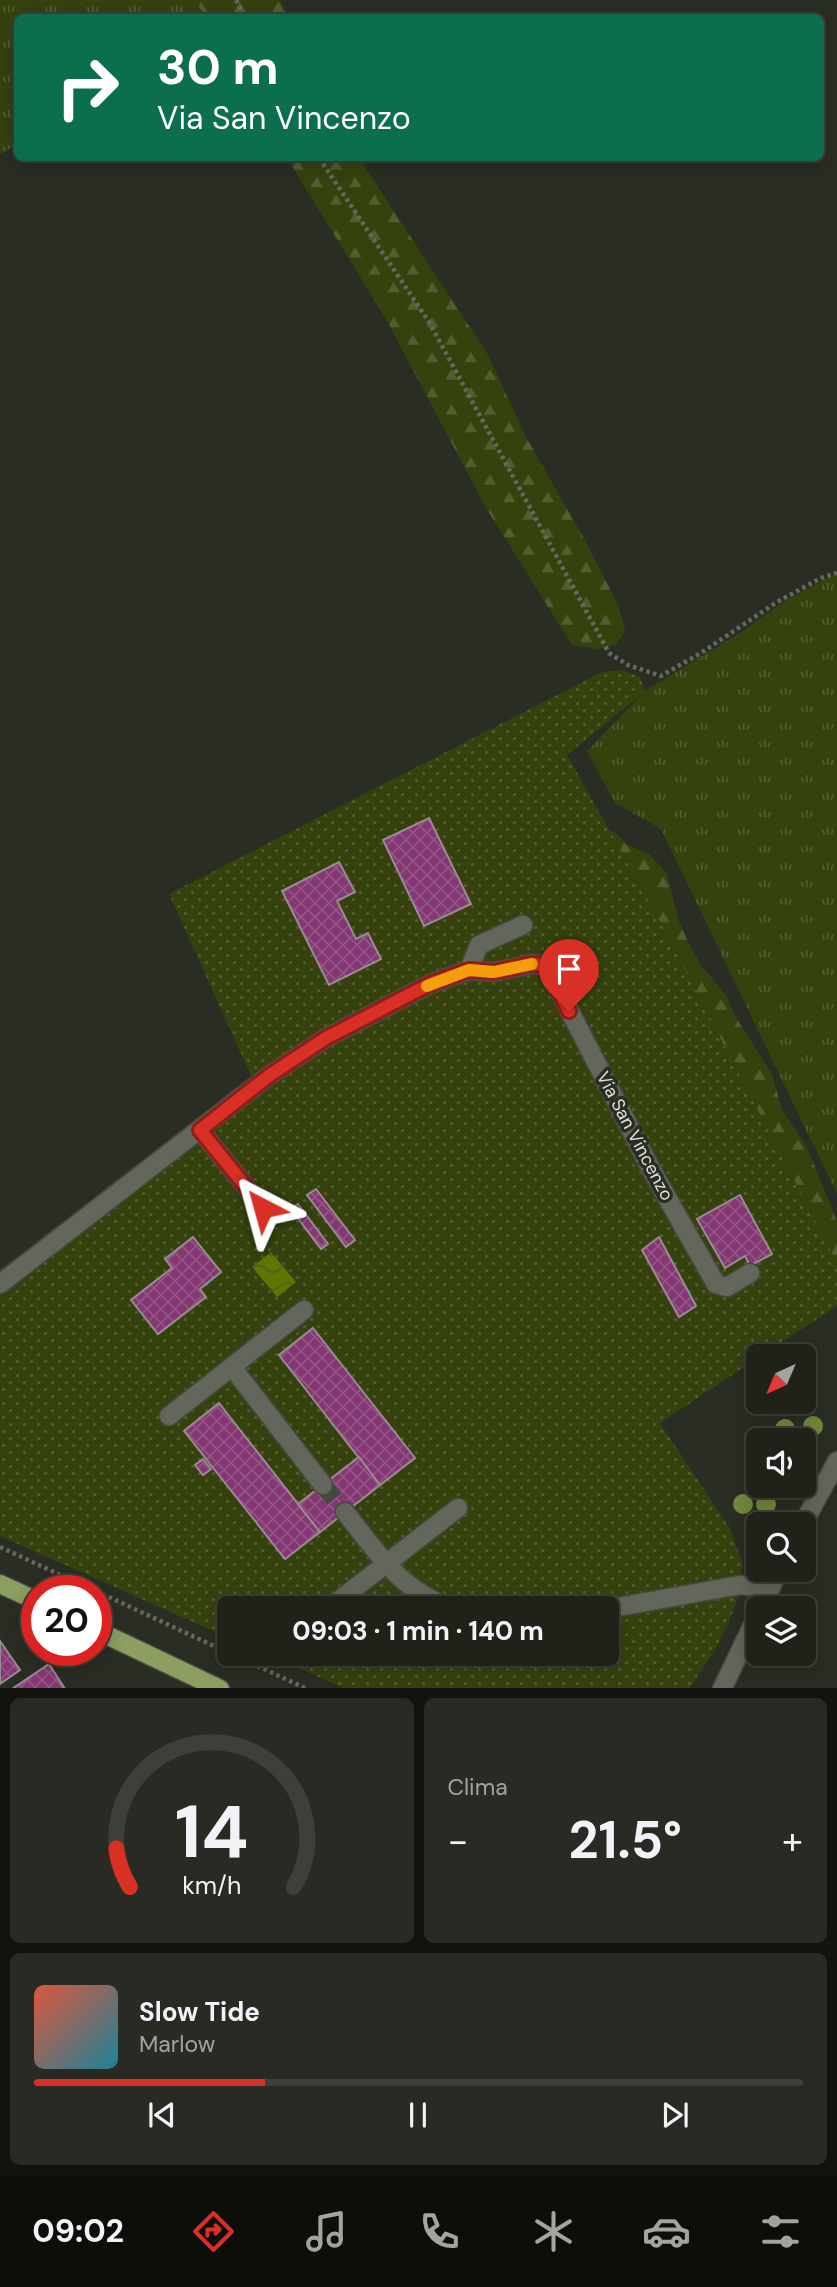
<!DOCTYPE html>
<html lang="it">
<head>
<meta charset="utf-8">
<style>
	:root { --surface:#20221a; --page:#282a23; --text:#f1f3f6; --muted:#a2a4a2; --line:#3d3f39; --accent:#d93025 }
	body { margin:0; font-family:"DM Sans",sans-serif; background:var(--page); color:var(--text); height:100vh; display:flex; flex-direction:column; font-size:26px; white-space:nowrap }
	* { box-sizing:border-box; margin:0 }
	p { font-size:23px; color:var(--muted) }
	.icon { flex:none; width:38px; height:38px; fill:none; stroke:currentColor; stroke-width:2; stroke-linecap:round; stroke-linejoin:round }
	.map { position:relative; height:1688px; overflow:hidden }
	.drawer { display:flex; flex-direction:column; gap:10px; padding:10px; background:#12130e; flex:1 }
	.drawer>* { flex:none }
	.guide { position:absolute; left:14px; top:14px; width:810px; height:147px; border-radius:10px; box-shadow:0 4px 18px #0003,0 0 0 2px var(--line); background:#0b6e4f; color:#fff; overflow:hidden }
	.needle { width:46px; rotate:224deg }
	.controls { position:absolute; left:746px; top:1344px; display:grid; gap:14px }
	.controls a { display:grid; place-items:center; width:70px; height:70px; border-radius:10px; background:var(--surface); box-shadow:0 4px 18px #0003,0 0 0 2px var(--line); font-size:35px }
	.speed { position:absolute; left:21px; top:1575px; display:flex; gap:14px; font-size:35px; font-weight:700; text-align:center }
	.speed>* { display:grid; place-content:center; width:91px; height:91px; border-radius:50%; background:var(--surface); box-shadow:0 4px 18px #0003,0 0 0 2px var(--line); line-height:1 }
	.speed .limit { border:10px solid #d22; background:#fff; color:#111 }
	.pin { position:absolute; display:grid; place-items:center; width:60px; height:60px; color:#fff; margin:-72px -30px; border-radius:50% 50% 50% 0; rotate:-45deg; box-shadow:0 0 7px #0007 }
	.pin .icon { rotate:45deg }
	.me { position:absolute; width:77px; margin:-38px; rotate:321deg; stroke-linejoin:round; filter:drop-shadow(0 0 5px #0008) }
	.turn { display:flex; align-items:center; gap:24px; height:147px; padding:0 28px; font-size:32px }
	.turn .icon { width:91px; height:91px; stroke-width:2.5 }
	.turn b { display:block; font-size:49px; line-height:60px }
	.big { font-size:52px; font-weight:700; line-height:1.1 }
	.drawer .widget { flex:1; display:flex; flex-direction:column; justify-content:center; gap:10px; min-width:0; padding:0 24px; border-radius:10px; background:var(--page) }
	.drawer .dial { align-items:center; gap:0 }
	.dial svg { height:182px; overflow:visible; fill:none; stroke:var(--line); stroke-width:7; stroke-linecap:round; text-anchor:middle }
	.dial text { fill:var(--text); stroke:none }
	.song { display:flex; align-items:center; gap:21px }
	.cover { width:84px; height:84px; border-radius:10px; background:linear-gradient(135deg,hsl(10 70% 55%),hsl(190 70% 35%)) }
	.played { height:7px; border-radius:4px; background:linear-gradient(90deg,var(--accent) 30%,var(--line) 30%) }
	.keys { display:flex; justify-content:space-around; direction:ltr }
	.heat { display:flex; justify-content:space-between; align-items:center; font-size:38px; direction:ltr }
	.drawer .tiles { flex:1; display:grid; gap:10px; grid-template-columns:1fr 1fr }
	.widget:last-child { grid-column:span 2 }
	.trip { position:absolute; left:217px; top:1596px; width:402px; height:70px; border-radius:10px; background:var(--surface); box-shadow:0 4px 18px #0003,0 0 0 2px var(--line); font-weight:700; line-height:70px; text-align:center }
	.dock { display:flex; height:112px; justify-content:space-around; align-items:center; background:#0d0e0a; color:var(--muted) }
	.dock .icon { width:49px; height:49px }
	.dock .active { color:var(--accent) }
	.dock b { font-size:32px; color:var(--text) }
	.map>svg:first-child { display:block }
	.grass { fill:url(#grass-tufts) }
	.forest { fill:url(#forest-firs) }
	.park { fill:url(#park-dots) }
	.water { fill:url(#water-waves) }
	.building { fill:url(#building-cross-hatch); stroke:#988b93; stroke-width:2 }
	.lines { fill:none; stroke-linecap:round; stroke-linejoin:round }
	.minor-tunnel { stroke:#45483f; stroke-width:18; stroke-dasharray:18 9; stroke-linecap:butt }
	.minor-casing { stroke:#474a42; stroke-width:21 }
	.major-casing { stroke:#474a42; stroke-width:21 }
	.path { stroke:#65685f; stroke-width:4.5; stroke-dasharray:3.5 3.5; stroke-linecap:butt }
	.minor { stroke:#63675b; stroke-width:18 }
	.major { stroke:#8c9f60; stroke-width:18 }
	.tree { fill:#72873c }
	.route-casing { stroke:#8d1f18; stroke-width:18 }
	.route { stroke:#d93025; stroke-width:12 }
	.slow { stroke:#f59e0b; stroke-width:12 }
	.labels { text-anchor:middle; dominant-baseline:central; stroke-width:7; stroke-linejoin:round; paint-order:stroke }
	.street-label { font-size:18px; fill:#dfe2db; stroke:#2a2d23 }
</style>
</head>
<body>
<div class="map">
<svg width="837" height="1689" viewBox="0 0 837 1689">
	<defs>
		<pattern id="grass-tufts" width="24" height="20" patternUnits="userSpaceOnUse" patternTransform="scale(1.75)"><rect width="24" height="20" fill="#35420e"/><path d="M3 7l-1-3M5 7V3M7 7l1-3M15 17l-1-3M17 17v-4M19 17l1-3" fill="none" stroke="#525d30"/></pattern>
		<pattern id="forest-firs" width="22" height="20" patternUnits="userSpaceOnUse" patternTransform="scale(1.75)"><rect width="22" height="20" fill="#35420e"/><path d="M5 1l3.5 6h-7zM16 11l3.5 6h-7z" fill="#525d30"/></pattern>
		<pattern id="park-dots" width="8" height="8" patternUnits="userSpaceOnUse" patternTransform="scale(1.75)"><rect width="8" height="8" fill="#35420e"/><path d="M2 2h.1M6 6h.1" fill="none" stroke="#525d30" stroke-width="1.8" stroke-linecap="round"/></pattern>
		<pattern id="water-waves" width="16" height="10" patternUnits="userSpaceOnUse" patternTransform="scale(1.75)"><rect width="16" height="10" fill="#5d7600"/><path d="M0 5q4-4 8 0t8 0" fill="none" stroke="#505d21"/></pattern>
		<pattern id="building-cross-hatch" width="8" height="8" patternUnits="userSpaceOnUse" patternTransform="scale(1.75)"><rect width="8" height="8" fill="#843772"/><path d="M0 0l8 8M0 8l8-8" fill="none" stroke="#955486"/></pattern>
	</defs>
	<rect width="100%" height="100%" fill="#2a2d23"/>
	<g class="grass">
		<polygon points="0,0 212,0 222,17 18,18 17,145 0,154"/>
		<polygon points="834,574 837,574 837,1194 661,829 615,803 587,751 645,691 743,631 780,604"/>
	</g>
	<g class="forest">
		<polygon points="193,0 280,0 289,17 207,17"/>
		<polygon points="287,158 359,158 488,355 526,437 585,540 619,607 625,631 616,645 598,649 572,645 486,508 386,319"/>
		<polygon points="606,829 617,834 626,844 649,854 667,873 678,919 689,944 701,965 726,995 735,1016 772,1074 782,1110 807,1147 837,1221 837,1282 727,1059 725,1047 716,1037"/>
	</g>
	<polygon class="park" points="622,670 640,677 645,691 567,755 653,908 837,1263 837,1306 761,1356 758,1356 758,1358 660,1423 729,1527 743,1563 738,1597 728,1624 715,1650 689,1689 344,1688 266,1654 607,1654 607,1608 229,1608 229,1638 0,1536 0,1270 251,1076 169,894 602,672"/>
	<polygon class="water" points="271,1252 296,1282 277,1297 252,1267"/>
	<g class="building">
		<polygon points="429,818 471,904 424,926 383,840"/>
		<polygon points="339,862 355,892 337,901 356,939 368,933 381,959 329,985 282,891"/>
		<polygon points="316,1189 355,1240 346,1247 307,1195"/>
		<polygon points="740,1195 772,1254 750,1266 745,1256 725,1268 697,1219"/>
		<polygon points="298,1204 328,1244 321,1249 291,1209"/>
		<polygon points="193,1237 221,1272 200,1289 206,1297 158,1334 131,1300 172,1268 165,1259"/>
		<polygon points="659,1237 696,1306 679,1317 642,1250"/>
		<polygon points="313,1328 415,1458 380,1485 279,1355"/>
		<polygon points="219,1403 320,1532 285,1559 184,1431"/>
		<polygon points="359,1457 380,1485 320,1532 298,1504"/>
		<polygon points="203,1459 211,1469 203,1475 195,1465"/>
		<polygon points="0,1641 20,1670 0,1684"/>
		<polygon points="49,1664 65,1689 12,1689"/>
	</g>
	<g class="lines">
		<polyline class="minor-tunnel" points="323,1485 345,1512"/>
		<g class="minor-casing">
			<g id="minor">
				<polyline points="469,970 479,945 523,925"/>
				<polyline points="200,1130 263,1208"/>
				<polyline points="0,1284 270,1075 326,1038 430,984 469,970 494,972 531,964 546,965 652,1171 716,1284 727,1287 750,1273"/>
				<polyline points="232,1367 323,1485"/>
				<polyline points="169,1416 304,1310"/>
				<path d="M345 1512C377 1552 401 1592 452 1608"/>
				<polyline points="803,1524 837,1461"/>
				<polyline points="329,1608 458,1508"/>
				<polyline points="761,1608 779,1570"/>
				<polyline points="607,1609 740,1585 771,1588"/>
				<polyline points="722,1689 758,1614"/>
			</g>
		</g>
		<g class="major-casing">
			<g id="major">
				<polyline points="0,1584 37,1601"/>
				<polyline points="96,1630 220,1689"/>
			</g>
		</g>
		<g class="path">
			<polyline points="236,0 245,18"/>
			<polyline points="319,158 429,322 609,653 628,665 661,676 701,653 777,602 821,578 837,573"/>
			<polyline points="0,1547 95,1591"/>
			<polyline points="96,1591 229,1653"/>
			<polyline points="232,1654 307,1689"/>
		</g>
		<use href="#minor" class="minor"/>
		<use href="#major" class="major"/>
	</g>
	<g class="tree">
		<circle cx="813" cy="1426" r="10"/>
		<circle cx="785" cy="1429" r="10"/>
		<circle cx="743" cy="1504" r="10"/>
		<circle cx="766" cy="1504" r="10"/>
	</g>
	<g class="lines">
		<g class="route-casing">
			<polyline id="route" points="263,1208 200,1130 270,1075 326,1038 430,984 469,970 494,972 531,964 546,965 569,1011"/>
		</g>
		<use href="#route" class="route"/>
		<polyline class="slow" points="427,986 469,970 494,972 532,964"/>
	</g>
	<g class="labels">
		<g class="street-label">
			<text transform="translate(635 1136) rotate(62)">Via San Vincenzo</text>
		</g>
	</g>
</svg>
<div class="controls">
<a><svg class="needle" viewBox="-14 -14 28 28"><path d="M0-13l5 13h-10z" fill="#e53935"/><path d="M0 13l5-13h-10z" fill="#a2a4a2"/></svg></a>
<a><svg class="icon" aria-label="sound" viewBox="0 0 24 24"><path d="M4 9h4l5-4v14l-5-4H4zM17 9q2 3 0 6"/></svg></a>
<a><svg class="icon" aria-label="search" viewBox="0 0 24 24"><circle cx="10" cy="10" r="6"/><path d="M15 15l6 6"/></svg></a>
<a><svg class="icon" aria-label="layers" viewBox="0 0 24 24"><path d="M12 4l9 5-9 5-9-5zM3 14l9 5 9-5"/></svg></a>
</div>
<div class="speed"><div class="limit">20</div></div>
<div class="pin" style="left:569px;top:1011px;background:#d93025"><svg class="icon" aria-label="arrive" viewBox="0 0 24 24"><path d="M6 21V4h12l-3 4 3 4H6"/></svg></div>
<svg class="me" style="left:263px;top:1208px" viewBox="-20 -20 40 40"><path d="M0-17L14 15 0 8-14 15z" fill="#d93025" stroke="#fff" stroke-width="4"/></svg>
<div class="trip">09:03 · 1 min · 140 m</div>
<div class="guide">
<div class="turn"><svg class="icon" aria-label="right" viewBox="0 0 24 24"><path d="M7 20v-9h11M14 6l5 5-5 5"/></svg><div><b>30 m</b>Via San Vincenzo</div></div>
</div>
</div>
<section class="drawer">
<div class="tiles">
<div class="widget dial"><svg viewBox="0 0 100 80">
<path d="M14 69A42 42 0 1 1 86 69"/>
<path d="M14 69A42 42 0 0 1 8 52" stroke="#d93025"/>
<text x="50" y="56" font-size="32" font-weight="700">14</text>
<text x="50" y="72" font-size="11">km/h</text>
</svg></div>
<div class="widget"><p>Clima</p>
<div class="heat"><a>−</a><b class="big">21.5°</b><a>+</a></div>
</div>
<div class="widget">
<div class="song"><i class="cover"></i><div><b>Slow Tide</b><p>Marlow</p></div></div>
<div class="played"></div>
<div class="keys"><svg class="icon" aria-label="previous" viewBox="0 0 24 24"><path d="M18 5L8 12l10 7zM5 5v14"/></svg><svg class="icon" aria-label="pause" viewBox="0 0 24 24"><path d="M8 5v14M16 5v14"/></svg><svg class="icon" aria-label="next" viewBox="0 0 24 24"><path d="M6 5l10 7-10 7zM19 5v14"/></svg></div>
</div>
</div>
</section>
<nav class="dock">
<b>09:02</b>
<svg class="icon active" aria-label="directions" viewBox="0 0 24 24"><path d="M12 3l9 9-9 9-9-9zM9 14v-3h6M13 9l2 2-2 2"/></svg>
<svg class="icon" aria-label="music" viewBox="0 0 24 24"><path d="M9 18V5l10-2v13"/><circle cx="6" cy="18" r="3"/><circle cx="16" cy="16" r="3"/></svg>
<svg class="icon" aria-label="phone" viewBox="0 0 24 24"><path d="M5 4h4l2 5-3 2q2 4 5 5l2-3 5 2v4C11 20 4 13 5 4z"/></svg>
<svg class="icon" aria-label="climate" viewBox="0 0 24 24"><path d="M12 3v18M4 7l16 10M4 17L20 7"/></svg>
<svg class="icon" aria-label="car" viewBox="0 0 24 24"><path d="M5 17H2v-5l4-1 3-4h7l3 4 3 1v5h-3M9 17h6M6 11h13"/><circle cx="7" cy="17" r="2"/><circle cx="17" cy="17" r="2"/></svg>
<svg class="icon" aria-label="filters" viewBox="0 0 24 24"><path d="M4 7h16M4 17h16"/><circle cx="9" cy="7" r="2"/><circle cx="15" cy="17" r="2"/></svg>
</nav>
</body>
</html>
